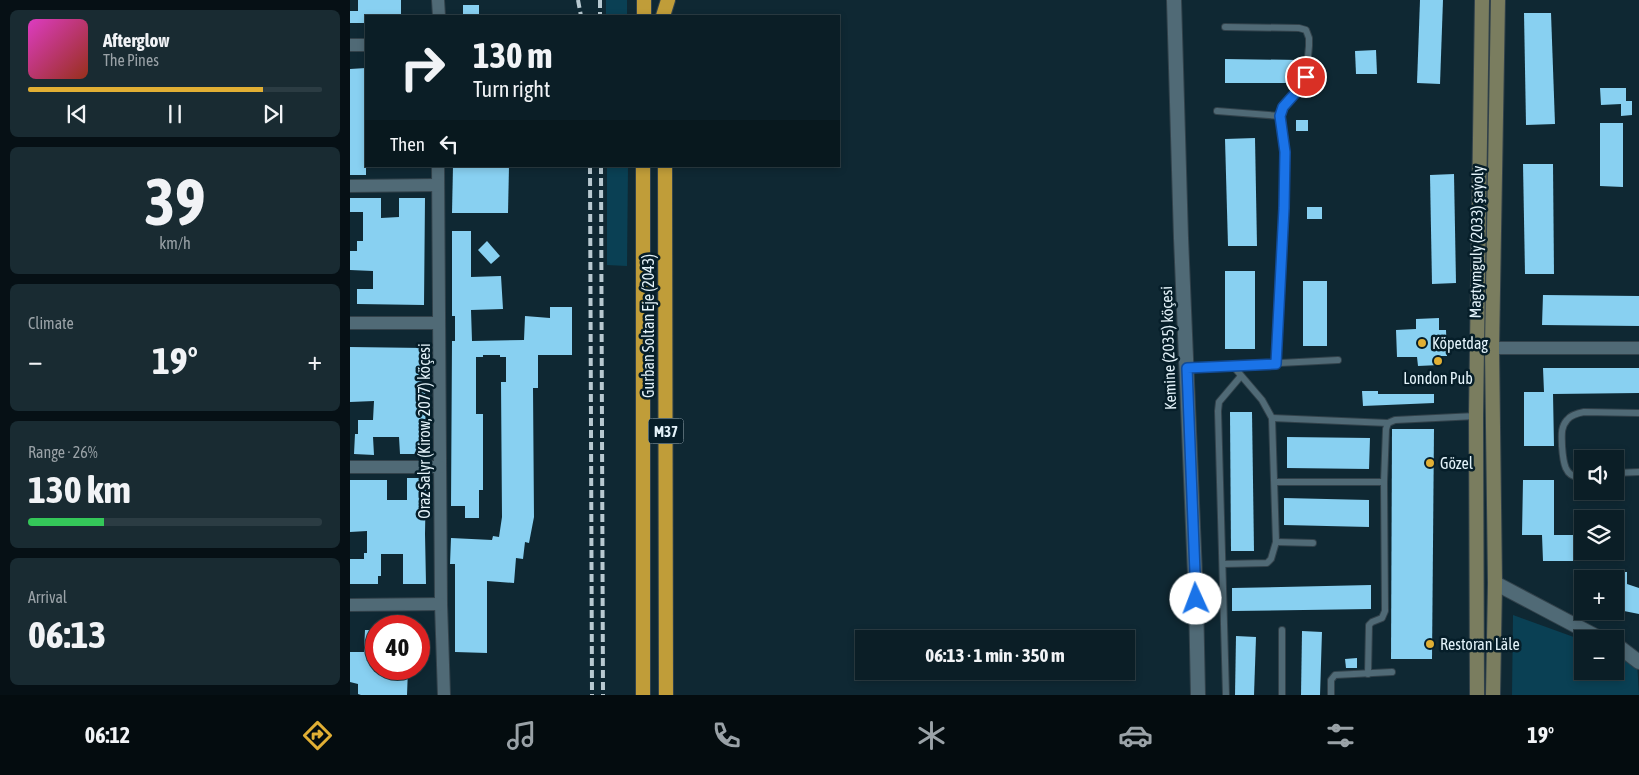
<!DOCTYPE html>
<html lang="en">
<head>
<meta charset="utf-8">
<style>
	:root { --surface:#0b1e26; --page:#192b32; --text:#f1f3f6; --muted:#9aa2a7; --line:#2b3c43; --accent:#e1af34 }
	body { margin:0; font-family:"Asap Condensed",sans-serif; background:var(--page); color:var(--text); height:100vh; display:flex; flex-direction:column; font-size:19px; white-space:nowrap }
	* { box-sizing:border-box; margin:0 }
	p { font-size:16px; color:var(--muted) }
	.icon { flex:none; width:28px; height:28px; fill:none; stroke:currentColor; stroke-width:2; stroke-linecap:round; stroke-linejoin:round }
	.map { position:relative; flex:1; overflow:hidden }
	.side { display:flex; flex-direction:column; gap:10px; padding:10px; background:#061015; width:350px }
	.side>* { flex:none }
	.top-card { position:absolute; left:15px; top:15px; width:475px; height:152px; border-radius:0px; box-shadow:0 2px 8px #0003,0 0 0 1px var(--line); background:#0b1e26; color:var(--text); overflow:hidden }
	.fabs { position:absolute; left:1224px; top:450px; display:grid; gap:10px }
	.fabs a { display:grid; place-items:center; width:50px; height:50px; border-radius:0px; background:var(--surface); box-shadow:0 2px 8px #0003,0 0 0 1px var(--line); font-size:25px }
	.speed { position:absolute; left:15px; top:615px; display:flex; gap:10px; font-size:25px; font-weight:700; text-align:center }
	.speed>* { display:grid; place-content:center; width:65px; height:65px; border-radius:50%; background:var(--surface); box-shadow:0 2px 8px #0003,0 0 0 1px var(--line); line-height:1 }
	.speed .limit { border:8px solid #d22; background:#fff; color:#111 }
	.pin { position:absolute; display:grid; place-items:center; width:42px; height:42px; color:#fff; margin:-21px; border:2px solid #fff; border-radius:50%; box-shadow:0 1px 5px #0007 }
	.me { position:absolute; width:55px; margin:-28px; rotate:358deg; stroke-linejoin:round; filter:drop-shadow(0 0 4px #0008) }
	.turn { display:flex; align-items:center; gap:18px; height:105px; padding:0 25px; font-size:22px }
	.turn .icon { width:65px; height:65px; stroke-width:2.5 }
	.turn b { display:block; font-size:35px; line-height:42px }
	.then { display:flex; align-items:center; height:48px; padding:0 25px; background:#0003; gap:10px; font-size:19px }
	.big { font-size:38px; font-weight:700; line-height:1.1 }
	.side .widget { flex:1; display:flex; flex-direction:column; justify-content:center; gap:8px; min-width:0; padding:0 18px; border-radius:8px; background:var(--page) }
	.side .dial { align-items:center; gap:0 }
	.dial b { font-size:65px; line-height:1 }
	.song { display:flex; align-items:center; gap:15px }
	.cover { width:60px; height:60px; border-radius:8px; background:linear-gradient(135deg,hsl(310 70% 55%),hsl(10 70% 35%)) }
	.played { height:5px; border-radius:2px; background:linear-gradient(90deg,var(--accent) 80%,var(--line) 80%) }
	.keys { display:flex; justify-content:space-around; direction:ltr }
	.heat { display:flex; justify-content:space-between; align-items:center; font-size:28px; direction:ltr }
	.charge { height:8px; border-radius:4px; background:linear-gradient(90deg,#34c759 26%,var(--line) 0) }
	.trip { position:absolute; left:505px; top:630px; width:280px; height:50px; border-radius:0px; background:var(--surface); box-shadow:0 2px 8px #0003,0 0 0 1px var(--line); font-weight:700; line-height:50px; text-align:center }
	.menu { display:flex; height:80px; justify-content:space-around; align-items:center; background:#040c0f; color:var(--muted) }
	.menu .icon { width:35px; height:35px }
	.menu .active { color:var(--accent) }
	.menu b { font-size:22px; color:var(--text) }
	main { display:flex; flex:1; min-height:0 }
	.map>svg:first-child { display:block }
	.green { fill:#0a4054 }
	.building { fill:#88d0f1 }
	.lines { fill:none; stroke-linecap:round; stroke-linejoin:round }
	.service-casing { stroke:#32424b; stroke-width:8 }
	.minor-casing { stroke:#32424b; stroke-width:14 }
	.tertiary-casing { stroke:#32424b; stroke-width:16 }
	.secondary-casing { stroke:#32424b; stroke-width:16 }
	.trunk-casing { stroke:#32424b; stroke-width:16 }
	.service { stroke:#506a76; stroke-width:6 }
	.minor { stroke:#506a76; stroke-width:12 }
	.tertiary { stroke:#506a76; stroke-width:14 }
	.secondary { stroke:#7a7d5f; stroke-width:14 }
	.trunk { stroke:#c09d39; stroke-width:14 }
	.rail { stroke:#b8c9d1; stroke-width:4; stroke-dasharray:8 4; stroke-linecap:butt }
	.route-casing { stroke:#114b97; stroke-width:12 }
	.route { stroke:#1a73e8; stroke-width:9 }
	.poi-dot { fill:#e1af34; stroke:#061e29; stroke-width:2 }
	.labels { text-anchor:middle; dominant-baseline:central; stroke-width:5; stroke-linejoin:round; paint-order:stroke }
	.shield { fill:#061e29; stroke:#a1b2bb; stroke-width:1 }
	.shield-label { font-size:15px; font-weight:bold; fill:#e3f2f9 }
	.street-label { font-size:16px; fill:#e3f2f9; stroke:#061e29 }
	.poi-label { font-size:16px; fill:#e3f2f9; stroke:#061e29; text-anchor:start }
</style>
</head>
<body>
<main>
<section class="side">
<div class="widget">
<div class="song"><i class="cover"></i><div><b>Afterglow</b><p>The Pines</p></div></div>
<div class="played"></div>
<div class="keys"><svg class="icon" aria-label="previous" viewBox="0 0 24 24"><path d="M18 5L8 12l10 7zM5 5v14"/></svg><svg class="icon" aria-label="pause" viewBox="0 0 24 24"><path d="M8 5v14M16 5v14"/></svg><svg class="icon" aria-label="next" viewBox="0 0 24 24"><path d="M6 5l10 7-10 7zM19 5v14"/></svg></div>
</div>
<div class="widget dial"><b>39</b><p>km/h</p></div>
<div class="widget"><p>Climate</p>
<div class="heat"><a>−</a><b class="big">19°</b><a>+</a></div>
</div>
<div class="widget"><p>Range · 26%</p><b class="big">130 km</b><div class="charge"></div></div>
<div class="widget"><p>Arrival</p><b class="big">06:13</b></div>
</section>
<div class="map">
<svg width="1289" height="695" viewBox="0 0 1289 695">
	<rect width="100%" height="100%" fill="#0f2833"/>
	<g class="green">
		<rect x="256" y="0" width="21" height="16"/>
		<polygon points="257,166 278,166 277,266 257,265"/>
		<polygon points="1163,615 1232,640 1232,671 1265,671 1265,652 1287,661 1289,695 1162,695"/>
	</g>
	<g class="building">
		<polygon points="8,0 51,0 51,16 16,16 16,23 0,23 0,11 8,11"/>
		<polygon points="1070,0 1093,0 1090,84 1067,83"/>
		<rect x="113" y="5" width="16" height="11"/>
		<polygon points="1174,13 1201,13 1205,124 1176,125"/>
		<polygon points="1026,50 1027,74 1006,74 1005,51"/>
		<polygon points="875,59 949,60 949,79 946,83 875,83"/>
		<polygon points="16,68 16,175 0,175 0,69"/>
		<polygon points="1250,88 1276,88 1276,101 1282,101 1282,115 1271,116 1271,104 1251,105"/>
		<rect x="946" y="120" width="12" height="11"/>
		<polygon points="1250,123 1273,123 1273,187 1250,186"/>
		<polygon points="905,138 907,246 878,246 875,139"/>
		<polygon points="1173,164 1203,164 1204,274 1175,274"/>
		<polygon points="103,166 159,166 158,213 102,213"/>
		<polygon points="1104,174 1106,283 1082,284 1080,175"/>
		<polygon points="0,198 31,198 31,218 49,217 49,198 75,198 74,305 7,304 7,289 23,289 23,271 0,270 0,251 7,251 7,241 13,241 13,212 0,212"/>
		<rect x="957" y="207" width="15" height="12"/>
		<polygon points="102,231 121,231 121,277 151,276 153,309 121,310 122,341 174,340 175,316 200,318 200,307 222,307 222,355 188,355 188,388 183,388 184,517 179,543 175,542 173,559 166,558 164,583 137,581 137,653 105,652 105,564 100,564 101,538 142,540 143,536 149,537 152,517 151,382 156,382 156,357 150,357 150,355 133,355 133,357 126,357 126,414 133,414 133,490 129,490 129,518 115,518 115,506 101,506 102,341 105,341 105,316 102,316"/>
		<polygon points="137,241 150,256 141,264 128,250"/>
		<rect x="875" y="271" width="30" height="78"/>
		<rect x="953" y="281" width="24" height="65"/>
		<polygon points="1193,295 1289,296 1289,326 1192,325"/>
		<polygon points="1089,318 1089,330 1096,330 1097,356 1088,356 1089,365 1068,366 1067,357 1047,357 1046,330 1066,329 1066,319"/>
		<polygon points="0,347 75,348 75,369 72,369 73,387 75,387 76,454 50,454 49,437 23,437 24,455 4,454 5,434 8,434 8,420 23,420 24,401 0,402"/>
		<polygon points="1193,368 1289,368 1289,393 1203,394 1204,446 1174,446 1174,392 1194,392"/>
		<polygon points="1012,391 1028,391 1028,394 1084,394 1084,403 1013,406"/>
		<polygon points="880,412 902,412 904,551 881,551"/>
		<polygon points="1042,429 1084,429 1082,659 1041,659"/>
		<polygon points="937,437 1020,438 1019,469 937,468"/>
		<polygon points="57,478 76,478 75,534 76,584 53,584 53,554 31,554 31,576 28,576 28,584 0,584 0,559 14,559 14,553 17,553 17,531 0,532 0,480 37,480 37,500 57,500"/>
		<polygon points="1173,480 1204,480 1204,535 1232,535 1232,551 1248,551 1248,561 1193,561 1192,535 1172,535"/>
		<polygon points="934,498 1019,500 1019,527 934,525"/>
		<polygon points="1265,572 1277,572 1277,584 1289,588 1289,614 1274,611 1269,604 1265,598"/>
		<polygon points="1021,585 1021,609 882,611 882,588"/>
		<polygon points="15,630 26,630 26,669 58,669 57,695 11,695 8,694 8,684 0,682 0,652 14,652"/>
		<polygon points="952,631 972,632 970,695 951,695"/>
		<polygon points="886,636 906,637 904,695 885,695"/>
		<polygon points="1007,658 1007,668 996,668 995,659"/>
	</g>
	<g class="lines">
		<g class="service-casing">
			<g id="service">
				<polyline points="875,27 949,28 956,30 959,38 959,46 956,77 949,89 933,107 930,116 935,152 934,208 926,364"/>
				<polyline points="867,111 930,116"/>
				<polyline points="837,368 988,360"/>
				<polyline points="922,418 1038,423"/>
				<polyline points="1265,473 1289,472"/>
				<path d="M1232 477C1214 479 1213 460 1212 446 1212 437 1210 428 1217 420 1221 415 1228 413 1234 412L1289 413"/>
				<polyline points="925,482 1034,482"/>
				<polyline points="926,542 963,543"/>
				<polyline points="873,564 917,563 921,559 926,542 922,418 912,400 883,366"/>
				<polyline points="1018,674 1019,625 1022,622 1032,618 1035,611 1034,482 1036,429 1038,423 1045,420 1126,416"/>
				<polyline points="876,695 868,411 869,402 891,376"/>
				<polyline points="932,695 932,630"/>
				<polyline points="981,695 981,680 985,675 1042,672"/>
			</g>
		</g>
		<g class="minor-casing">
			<g id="minor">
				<polyline points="88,0 89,16"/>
				<polyline points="0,45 16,45"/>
				<polyline points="88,166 91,604 94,695"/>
				<polyline points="0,186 88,185"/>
				<polyline points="0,323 89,323"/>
				<polyline points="1142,348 1289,348"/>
				<polyline points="0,467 90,467"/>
				<polyline points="0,605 91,604"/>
			</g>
		</g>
		<g class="tertiary-casing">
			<g id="tertiary">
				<polyline points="824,0 831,238 846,599 848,695"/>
				<polyline points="1145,583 1251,639"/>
				<polyline points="1265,645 1272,649 1289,662"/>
			</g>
		</g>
		<g class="secondary-casing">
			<g id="secondary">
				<polyline points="1127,695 1126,416 1132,0"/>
				<polyline points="1143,695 1145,583 1142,348 1148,0"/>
			</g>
		</g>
		<g class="trunk-casing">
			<g id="trunk">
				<polyline points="294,16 294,0"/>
				<polyline points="313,16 318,0"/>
				<polyline points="315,166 316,695"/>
				<polyline points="293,695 293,166"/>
			</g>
		</g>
		<use href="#service" class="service"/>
		<use href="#minor" class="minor"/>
		<use href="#tertiary" class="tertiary"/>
		<use href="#secondary" class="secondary"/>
		<use href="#trunk" class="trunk"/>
		<g class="rail">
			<polyline points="228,0 231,16"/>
			<polyline points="250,0 250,16"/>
			<polyline points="240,166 242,695"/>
			<polyline points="251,166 253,695"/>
		</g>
	</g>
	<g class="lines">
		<g class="route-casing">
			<polyline id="route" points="846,599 837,368 926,364 934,208 935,152 930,116 933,107 949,89 956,77"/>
		</g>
		<use href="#route" class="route"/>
	</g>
	<g class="poi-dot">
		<circle cx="1072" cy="343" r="5"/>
		<circle cx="1088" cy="361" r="5"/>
		<circle cx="1080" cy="463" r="5"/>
		<circle cx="1080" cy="644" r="5"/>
	</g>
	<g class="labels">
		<rect class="shield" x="298.5" y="418.5" width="35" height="25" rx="4"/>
		<g class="shield-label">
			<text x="316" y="431">M37</text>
		</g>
		<g class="street-label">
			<text transform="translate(1126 242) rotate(-89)">Magtymguly (2033) şaýoly</text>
			<text transform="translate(298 326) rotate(-90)">Gurban Soltan Eje (2043)</text>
			<text transform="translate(818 348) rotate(-92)">Kemine (2035) köçesi</text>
			<text transform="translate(74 431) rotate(-90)">Oraz Salyr (Kirow, 2077) köçesi</text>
		</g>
		<g class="poi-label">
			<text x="1082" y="343">Köpetdag</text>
			<text x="1088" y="378" text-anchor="middle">London Pub</text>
			<text x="1090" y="463">Gözel</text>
			<text x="1090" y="644">Restoran Läle</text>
		</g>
	</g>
</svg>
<div class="fabs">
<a><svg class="icon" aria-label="sound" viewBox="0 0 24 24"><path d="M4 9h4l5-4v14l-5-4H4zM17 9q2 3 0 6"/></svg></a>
<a><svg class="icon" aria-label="layers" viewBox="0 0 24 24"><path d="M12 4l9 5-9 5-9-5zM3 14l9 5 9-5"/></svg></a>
<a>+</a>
<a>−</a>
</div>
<div class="speed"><div class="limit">40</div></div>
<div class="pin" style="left:956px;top:77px;background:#d93025"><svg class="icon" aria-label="arrive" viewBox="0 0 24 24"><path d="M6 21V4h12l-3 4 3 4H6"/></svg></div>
<svg class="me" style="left:846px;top:599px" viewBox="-20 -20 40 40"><circle r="19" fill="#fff"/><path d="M0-13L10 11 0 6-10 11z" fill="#1a73e8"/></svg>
<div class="trip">06:13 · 1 min · 350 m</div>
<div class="top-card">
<div class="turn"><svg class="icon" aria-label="right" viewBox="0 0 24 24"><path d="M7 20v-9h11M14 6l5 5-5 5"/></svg><div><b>130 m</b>Turn right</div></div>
<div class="then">Then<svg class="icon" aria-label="left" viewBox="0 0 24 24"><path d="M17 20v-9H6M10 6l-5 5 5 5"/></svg></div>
</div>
</div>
</main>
<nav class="menu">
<b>06:12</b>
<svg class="icon active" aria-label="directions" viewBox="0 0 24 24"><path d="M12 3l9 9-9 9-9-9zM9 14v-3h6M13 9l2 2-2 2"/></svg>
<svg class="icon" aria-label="music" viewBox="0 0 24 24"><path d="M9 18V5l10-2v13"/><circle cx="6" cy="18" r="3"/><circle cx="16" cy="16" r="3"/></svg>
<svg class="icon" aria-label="phone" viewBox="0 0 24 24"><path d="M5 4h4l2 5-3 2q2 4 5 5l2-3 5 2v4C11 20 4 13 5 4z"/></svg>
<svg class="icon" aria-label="climate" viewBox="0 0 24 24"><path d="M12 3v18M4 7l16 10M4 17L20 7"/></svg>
<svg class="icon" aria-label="car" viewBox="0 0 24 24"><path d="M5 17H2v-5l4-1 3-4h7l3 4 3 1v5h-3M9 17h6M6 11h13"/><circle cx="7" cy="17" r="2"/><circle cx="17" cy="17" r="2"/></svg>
<svg class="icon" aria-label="filters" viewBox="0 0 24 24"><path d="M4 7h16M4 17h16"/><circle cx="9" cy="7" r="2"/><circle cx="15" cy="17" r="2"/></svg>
<b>19°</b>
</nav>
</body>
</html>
